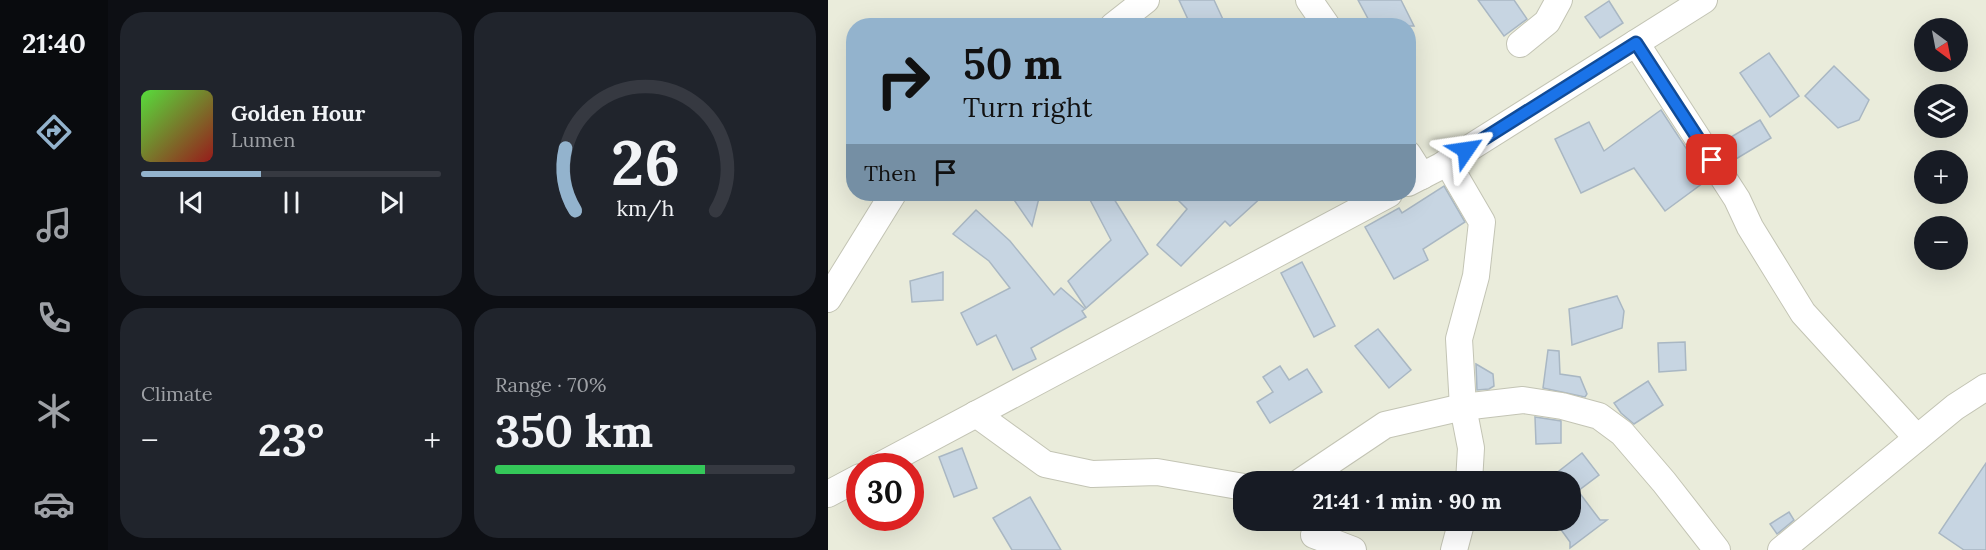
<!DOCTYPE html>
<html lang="en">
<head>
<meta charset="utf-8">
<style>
	:root { --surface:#171b24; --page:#20242c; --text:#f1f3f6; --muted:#9ea1a6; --line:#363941; --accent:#93b3cd }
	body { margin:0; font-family:Lora,serif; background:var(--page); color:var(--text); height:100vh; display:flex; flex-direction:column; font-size:22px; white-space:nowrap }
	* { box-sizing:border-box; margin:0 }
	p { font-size:20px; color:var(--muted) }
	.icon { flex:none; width:33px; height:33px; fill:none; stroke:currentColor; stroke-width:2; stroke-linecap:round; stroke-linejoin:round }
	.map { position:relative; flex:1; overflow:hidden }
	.side { display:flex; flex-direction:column; gap:12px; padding:12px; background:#0d0f14; width:720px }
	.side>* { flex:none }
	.hud { position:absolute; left:18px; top:18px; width:570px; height:183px; border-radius:24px; box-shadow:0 6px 24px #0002; background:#93b3cd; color:#111; overflow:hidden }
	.needle { width:39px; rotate:148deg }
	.buttons { position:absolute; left:1086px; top:18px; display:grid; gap:12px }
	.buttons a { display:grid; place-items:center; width:54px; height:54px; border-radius:50%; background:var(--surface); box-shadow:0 6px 24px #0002; font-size:30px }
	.speed { position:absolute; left:18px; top:453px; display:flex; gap:12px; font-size:30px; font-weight:700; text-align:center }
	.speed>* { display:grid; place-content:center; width:78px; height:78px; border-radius:50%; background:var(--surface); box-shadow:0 6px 24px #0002; line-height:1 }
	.speed .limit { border:9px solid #d22; background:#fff; color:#111 }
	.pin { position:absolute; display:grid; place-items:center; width:51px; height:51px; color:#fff; margin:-26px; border-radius:12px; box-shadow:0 3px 9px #0006 }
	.me { position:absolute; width:66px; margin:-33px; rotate:58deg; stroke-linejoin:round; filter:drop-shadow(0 0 4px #0008) }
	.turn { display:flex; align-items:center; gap:21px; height:126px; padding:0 18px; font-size:27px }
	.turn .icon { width:78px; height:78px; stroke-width:2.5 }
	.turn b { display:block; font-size:42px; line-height:51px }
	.then { display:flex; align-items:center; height:57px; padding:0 18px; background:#0003; gap:12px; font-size:22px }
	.big { font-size:45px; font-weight:800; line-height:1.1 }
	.side .card { flex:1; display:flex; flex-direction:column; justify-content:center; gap:9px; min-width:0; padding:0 21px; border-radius:24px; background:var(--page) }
	.side .dial { align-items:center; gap:0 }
	.dial svg { height:156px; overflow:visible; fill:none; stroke:var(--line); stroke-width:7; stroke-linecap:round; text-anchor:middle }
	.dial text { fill:var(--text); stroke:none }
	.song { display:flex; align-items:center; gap:18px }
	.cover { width:72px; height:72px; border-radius:9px; background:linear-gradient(135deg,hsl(110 70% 55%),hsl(0 70% 35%)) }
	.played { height:6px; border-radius:3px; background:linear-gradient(90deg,var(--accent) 40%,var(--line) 40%) }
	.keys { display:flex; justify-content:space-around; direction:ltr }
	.heat { display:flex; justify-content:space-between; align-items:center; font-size:33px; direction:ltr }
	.charge { height:9px; border-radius:4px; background:linear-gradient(90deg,#34c759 70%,var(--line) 0) }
	.side .tiles { flex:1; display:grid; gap:12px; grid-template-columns:repeat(2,1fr) }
	.trip { position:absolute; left:405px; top:471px; width:348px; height:60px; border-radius:24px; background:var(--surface); box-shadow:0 6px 24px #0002; font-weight:800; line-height:60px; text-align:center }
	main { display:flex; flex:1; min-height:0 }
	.tabs { display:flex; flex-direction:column; width:108px; justify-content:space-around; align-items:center; background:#090b0e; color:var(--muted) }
	.tabs .icon { width:42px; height:42px }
	.tabs .current { color:var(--accent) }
	.tabs b { font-size:27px; color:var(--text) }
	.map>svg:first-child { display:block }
	.building { fill:#c7d5e2; stroke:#a9b7c3; stroke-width:1.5 }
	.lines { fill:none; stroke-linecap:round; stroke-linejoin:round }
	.minor-casing { stroke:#c3c4b4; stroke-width:28 }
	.minor { stroke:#fff; stroke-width:26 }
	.route-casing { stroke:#114b97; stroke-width:15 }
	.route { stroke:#1a73e8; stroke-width:10 }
</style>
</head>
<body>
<main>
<nav class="tabs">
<b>21:40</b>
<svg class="icon current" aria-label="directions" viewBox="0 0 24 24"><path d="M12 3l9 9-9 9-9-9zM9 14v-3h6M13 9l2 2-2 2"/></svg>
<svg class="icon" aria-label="music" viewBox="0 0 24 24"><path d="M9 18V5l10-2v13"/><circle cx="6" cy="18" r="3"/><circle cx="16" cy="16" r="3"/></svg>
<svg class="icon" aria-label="phone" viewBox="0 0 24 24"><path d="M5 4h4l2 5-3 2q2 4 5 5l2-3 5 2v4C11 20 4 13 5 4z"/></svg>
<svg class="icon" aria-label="climate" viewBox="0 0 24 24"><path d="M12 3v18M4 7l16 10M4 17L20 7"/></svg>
<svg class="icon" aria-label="car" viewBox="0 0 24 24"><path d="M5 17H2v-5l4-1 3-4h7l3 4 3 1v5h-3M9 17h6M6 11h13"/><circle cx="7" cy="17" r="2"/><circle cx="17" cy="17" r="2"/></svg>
</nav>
<section class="side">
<div class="tiles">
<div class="card">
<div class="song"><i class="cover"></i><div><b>Golden Hour</b><p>Lumen</p></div></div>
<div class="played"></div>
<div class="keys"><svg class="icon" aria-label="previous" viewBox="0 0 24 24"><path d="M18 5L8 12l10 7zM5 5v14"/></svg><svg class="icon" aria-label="pause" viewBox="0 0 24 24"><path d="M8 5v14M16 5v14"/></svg><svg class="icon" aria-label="next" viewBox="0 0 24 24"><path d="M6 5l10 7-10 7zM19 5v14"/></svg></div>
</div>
<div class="card dial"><svg viewBox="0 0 100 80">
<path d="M14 69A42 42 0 1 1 86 69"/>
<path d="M14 69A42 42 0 0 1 9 37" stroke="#93b3cd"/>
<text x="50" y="56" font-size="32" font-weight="700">26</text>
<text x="50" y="72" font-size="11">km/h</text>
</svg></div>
<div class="card"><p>Climate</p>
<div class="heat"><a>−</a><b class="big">23°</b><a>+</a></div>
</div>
<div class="card"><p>Range · 70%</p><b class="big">350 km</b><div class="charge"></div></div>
</div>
</section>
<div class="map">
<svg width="1158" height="550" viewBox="0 0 1158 550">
	<rect width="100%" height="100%" fill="#eaecdb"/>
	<g class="building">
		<polygon points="351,0 386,0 398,26 363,26"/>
		<polygon points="530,0 573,0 586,26 544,26"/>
		<polygon points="650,0 686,0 699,19 676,36"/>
		<polygon points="781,1 795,23 772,38 757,17"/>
		<polygon points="941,53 971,96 942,117 912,73"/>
		<polygon points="1006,66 1041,100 1031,120 1010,128 977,96"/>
		<polygon points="833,110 879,180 837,211 806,168 753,193 727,139 761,122 776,151"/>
		<polygon points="932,120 943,138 903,162 891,144"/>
		<polygon points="616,186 637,222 595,249 600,260 566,279 537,227 571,208 574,213"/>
		<polygon points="182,194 212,194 204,226"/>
		<polygon points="259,194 283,194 320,254 258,308 240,281 283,240"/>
		<polygon points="344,194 437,194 402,226 397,221 353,266 329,245 359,209"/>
		<polygon points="148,210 182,241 226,295 233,288 257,309 254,311 258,317 203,348 208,359 185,370 168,335 149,345 133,313 182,288 161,261 125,234"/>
		<polygon points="474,262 507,326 486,337 453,273"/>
		<polygon points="115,272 115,300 84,302 82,281"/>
		<polygon points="789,296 796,311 794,328 744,345 741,309"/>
		<polygon points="550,329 583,370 561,388 527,346"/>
		<polygon points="857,342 858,370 831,372 830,343"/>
		<polygon points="720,350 731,351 732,374 752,377 759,394 757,397 715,388"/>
		<polygon points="648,364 665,374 666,386 661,389 649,390"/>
		<polygon points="452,366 461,380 479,369 494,392 442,423 429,402 445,392 435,377"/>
		<polygon points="820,381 835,405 806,424 793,413 786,403"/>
		<polygon points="707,417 733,421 733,443 708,444"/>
		<polygon points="134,448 149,488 126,497 111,457"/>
		<polygon points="754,453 771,475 750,491 772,520 779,520 742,548 742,542 726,520 742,520 742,482 717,482"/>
		<polygon points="1158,463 1158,550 1136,550 1111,533"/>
		<polygon points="202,497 233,550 184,550 165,518"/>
		<polygon points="961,512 966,520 949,534 942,524"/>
	</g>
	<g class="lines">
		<g class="minor-casing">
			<g id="minor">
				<polyline points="481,0 499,26"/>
				<polyline points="285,26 318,0"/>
				<polyline points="808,43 909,199 922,227 975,313 1089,438"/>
				<polyline points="692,44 719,22 731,0"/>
				<polyline points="580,154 594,176"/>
				<polyline points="619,162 654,222 648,276 631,339 635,407 643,448 641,482"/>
				<polyline points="580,183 613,166 876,0"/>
				<polyline points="0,299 65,194"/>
				<polyline points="148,414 217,464 264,474 329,472 416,487"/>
				<polyline points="51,466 561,194"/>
				<polyline points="472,482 557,425 635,407 695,400 734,406 771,416 794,433 836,482 889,550"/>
				<polyline points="0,494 32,477"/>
				<polyline points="486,535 525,550"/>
				<polyline points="626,550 634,520"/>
				<polyline points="953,550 1127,407 1158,387"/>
			</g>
		</g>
		<use href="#minor" class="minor"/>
	</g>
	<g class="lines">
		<g class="route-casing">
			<polyline id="route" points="638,150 808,43 884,160"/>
		</g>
		<use href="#route" class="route"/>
	</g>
</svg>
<div class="buttons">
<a><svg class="needle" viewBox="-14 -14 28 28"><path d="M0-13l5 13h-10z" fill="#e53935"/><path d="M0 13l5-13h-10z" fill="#9ea1a6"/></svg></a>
<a><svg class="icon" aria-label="layers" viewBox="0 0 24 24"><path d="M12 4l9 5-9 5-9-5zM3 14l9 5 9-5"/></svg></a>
<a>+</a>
<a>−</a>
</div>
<div class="speed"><div class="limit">30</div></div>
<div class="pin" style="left:884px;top:160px;background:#d93025"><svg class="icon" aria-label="arrive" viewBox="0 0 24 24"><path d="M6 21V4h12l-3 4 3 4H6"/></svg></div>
<svg class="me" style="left:638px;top:150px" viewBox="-20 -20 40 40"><path d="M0-17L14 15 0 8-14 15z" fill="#1a73e8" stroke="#fff" stroke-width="4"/></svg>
<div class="trip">21:41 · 1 min · 90 m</div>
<div class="hud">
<div class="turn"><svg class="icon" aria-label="right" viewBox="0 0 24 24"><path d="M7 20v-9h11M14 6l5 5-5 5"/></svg><div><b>50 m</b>Turn right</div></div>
<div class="then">Then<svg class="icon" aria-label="arrive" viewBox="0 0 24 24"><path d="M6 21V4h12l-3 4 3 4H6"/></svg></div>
</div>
</div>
</main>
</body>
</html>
